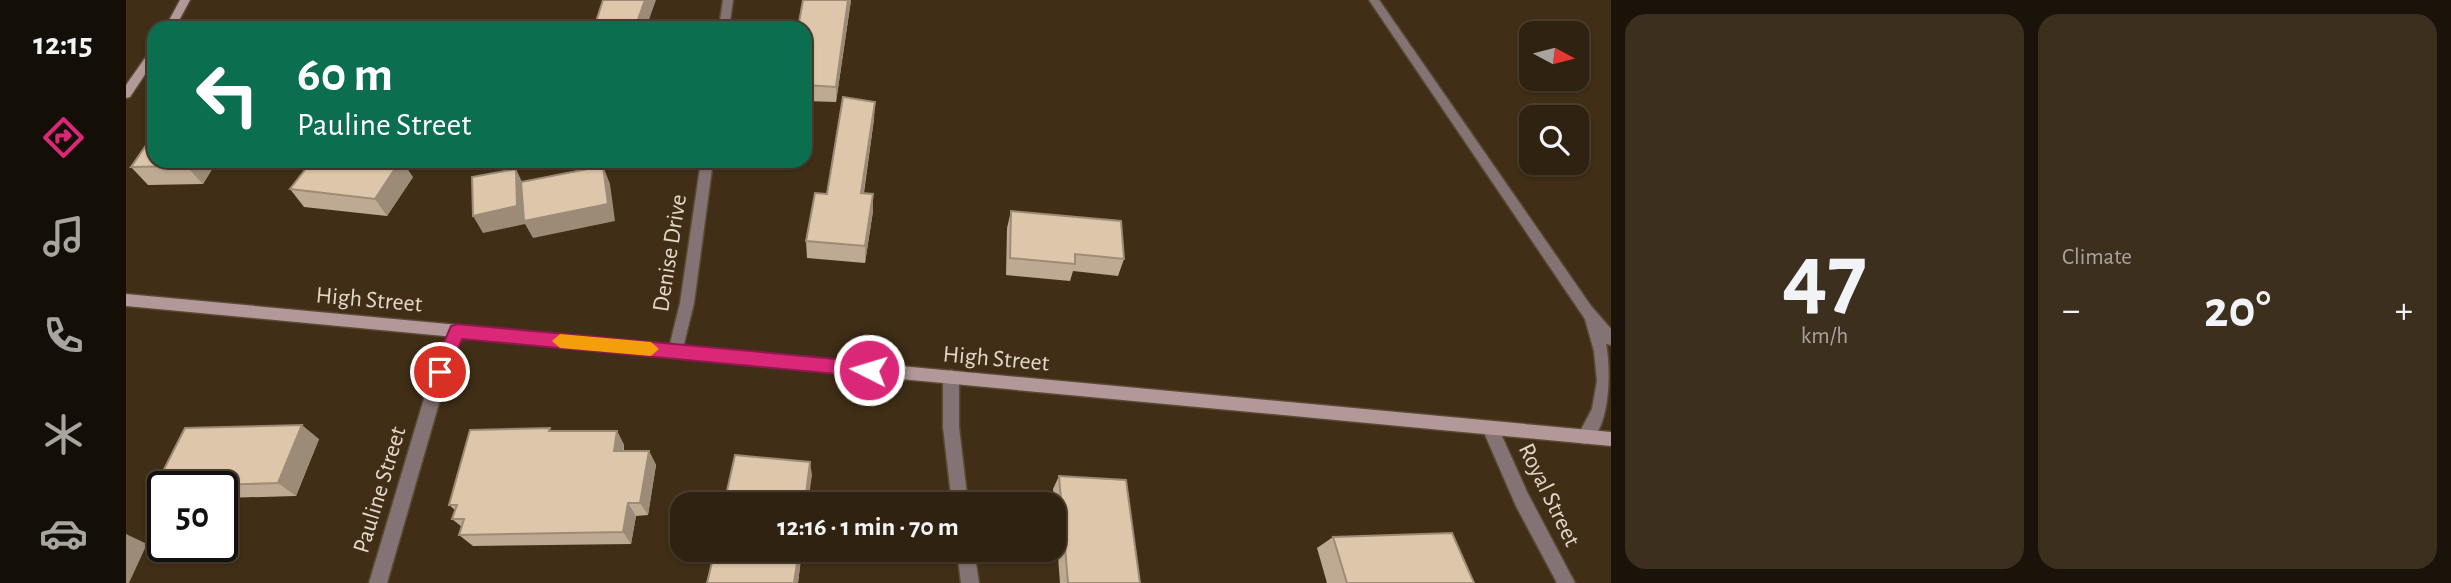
<!DOCTYPE html>
<html lang="en">
<head>
<meta charset="utf-8">
<style>
	:root { --surface:#302210; --page:#3c2f1e; --text:#f1f3f6; --muted:#a8a49f; --line:#4b3f30; --accent:#db2777 }
	body { margin:0; font-family:"Alegreya Sans",sans-serif; background:var(--page); color:var(--text); height:100vh; display:flex; flex-direction:column; font-size:26px; white-space:nowrap }
	* { box-sizing:border-box; margin:0 }
	p { font-size:23px; color:var(--muted) }
	.icon { flex:none; width:38px; height:38px; fill:none; stroke:currentColor; stroke-width:2; stroke-linecap:round; stroke-linejoin:round }
	.map { position:relative; flex:1; overflow:hidden }
	.panel { display:flex; flex-direction:column; gap:14px; padding:14px; background:#1a1309; width:840px }
	.panel>* { flex:none }
	.banner { position:absolute; left:21px; top:21px; width:665px; height:147px; border-radius:21px; box-shadow:0 2px 5px #0004,0 0 0 2px var(--line); background:#0b6e4f; color:#fff; overflow:hidden }
	.needle { width:46px; rotate:97deg }
	.fabs { position:absolute; left:1393px; top:21px; display:grid; gap:14px }
	.fabs a { display:grid; place-items:center; width:70px; height:70px; border-radius:14px; background:var(--surface); box-shadow:0 2px 5px #0004,0 0 0 2px var(--line); font-size:35px }
	.speed { position:absolute; left:21px; top:471px; display:flex; gap:14px; font-size:35px; font-weight:700; text-align:center }
	.speed>* { display:grid; place-content:center; width:91px; height:91px; border-radius:50%; background:var(--surface); box-shadow:0 2px 5px #0004,0 0 0 2px var(--line); line-height:1 }
	.speed .limit { border:4px solid #111; border-radius:10px; background:#fff; color:#111 }
	.pin { position:absolute; display:grid; place-items:center; width:60px; height:60px; color:#fff; margin:-30px; border:4px solid #fff; border-radius:50%; box-shadow:0 2px 7px #0007 }
	.me { position:absolute; width:77px; margin:-38px; rotate:275deg; stroke-linejoin:round; filter:drop-shadow(0 0 5px #0008) }
	.turn { display:flex; align-items:center; gap:24px; height:147px; padding:0 35px; font-size:32px }
	.turn .icon { width:91px; height:91px; stroke-width:2.5 }
	.turn b { display:block; font-size:49px; line-height:60px }
	.big { font-size:52px; font-weight:700; line-height:1.1 }
	.panel .widget { flex:1; display:flex; flex-direction:column; justify-content:center; gap:10px; min-width:0; padding:0 24px; border-radius:21px; background:var(--page) }
	.panel .dial { align-items:center; gap:0 }
	.dial b { font-size:91px; line-height:1 }
	.heat { display:flex; justify-content:space-between; align-items:center; font-size:38px; direction:ltr }
	.panel .tiles { flex:1; display:grid; gap:14px; grid-template-columns:repeat(2,1fr) }
	.trip { position:absolute; left:544px; top:492px; width:396px; height:70px; border-radius:21px; background:var(--surface); box-shadow:0 2px 5px #0004,0 0 0 2px var(--line); font-weight:700; line-height:70px; text-align:center }
	main { display:flex; flex:1; min-height:0 }
	.menu { display:flex; flex-direction:column; width:126px; justify-content:space-around; align-items:center; background:#130e06; color:var(--muted) }
	.menu .icon { width:49px; height:49px }
	.menu .selected { color:var(--accent) }
	.menu b { font-size:32px; color:var(--text) }
	.map>svg:first-child { display:block }
	.lines { fill:none; stroke-linecap:round; stroke-linejoin:round }
	.lane-casing { stroke:#5a4933; stroke-width:3 }
	.street-casing { stroke:#5a4933; stroke-width:3 }
	.secondary-casing { stroke:#5a4933; stroke-width:3 }
	.lane { fill:#847374; fill-rule:evenodd }
	.street { fill:#847374; fill-rule:evenodd }
	.secondary { fill:#b29899; fill-rule:evenodd }
	.wall { fill:#beaa92 }
	.shaded-wall { fill:#9b8b77 }
	.building { fill:#ddc6aa; stroke:#9b8b77; stroke-width:2 }
	.route { fill:#db2777; stroke:#8e194d; stroke-width:2 }
	.slow { fill:#f59e0b }
	.labels { text-anchor:middle; dominant-baseline:central; stroke-width:7; stroke-linejoin:round; paint-order:stroke }
	.street-label { font-size:24px; fill:#e4d8ca; stroke:#402e16 }
</style>
</head>
<body>
<main>
<nav class="menu">
<b>12:15</b>
<svg class="icon selected" aria-label="directions" viewBox="0 0 24 24"><path d="M12 3l9 9-9 9-9-9zM9 14v-3h6M13 9l2 2-2 2"/></svg>
<svg class="icon" aria-label="music" viewBox="0 0 24 24"><path d="M9 18V5l10-2v13"/><circle cx="6" cy="18" r="3"/><circle cx="16" cy="16" r="3"/></svg>
<svg class="icon" aria-label="phone" viewBox="0 0 24 24"><path d="M5 4h4l2 5-3 2q2 4 5 5l2-3 5 2v4C11 20 4 13 5 4z"/></svg>
<svg class="icon" aria-label="climate" viewBox="0 0 24 24"><path d="M12 3v18M4 7l16 10M4 17L20 7"/></svg>
<svg class="icon" aria-label="car" viewBox="0 0 24 24"><path d="M5 17H2v-5l4-1 3-4h7l3 4 3 1v5h-3M9 17h6M6 11h13"/><circle cx="7" cy="17" r="2"/><circle cx="17" cy="17" r="2"/></svg>
</nav>
<div class="map">
<svg width="1485" height="583" viewBox="0 0 1485 583">
	<rect width="100%" height="100%" fill="#402e16"/>
	<g class="lines">
		<g class="lane-casing">
			<path id="lane" d="M1243 0H1253L1465 306 1485 329V345L1480 344C1485 368 1485 433 1459 444L1453 442 1451 437 1466 409 1471 381 1468 351 1459 319Z"/>
		</g>
		<g class="street-casing">
			<g id="street">
				<polygon points="597,0 607,0 603,28 593,28"/>
				<polygon points="575,161 587,161 568,303 556,352 554,356 549,358 544,356 542,352 554,303"/>
				<polygon points="331,325 336,327 338,331 322,372 261,583 243,583 306,372 326,327"/>
				<polygon points="825,370 830,372 833,377 833,427 842,504 826,504 817,427 817,377 820,372"/>
				<polygon points="1364,421 1370,423 1402,494 1449,583 1431,583 1390,506 1356,428 1358,423"/>
				<polygon points="831,550 848,550 853,583 835,583"/>
			</g>
		</g>
		<g class="secondary-casing">
			<g id="secondary">
				<polygon points="54,0 64,0 49,28 39,28"/>
				<polygon points="28,49 28,61 4,97 0,98 0,85 24,51"/>
				<polygon points="0,294 1485,432 1485,446 0,306"/>
			</g>
		</g>
		<use href="#lane" class="lane"/>
		<use href="#street" class="street"/>
		<use href="#secondary" class="secondary"/>
	</g>
	<g class="wall">
		<polygon points="677,0 725,0 710,102 679,101 679,28"/>
		<polygon points="748,119 738,193 747,211 739,263 681,258 680,241 701,194"/>
		<polygon points="91,161 77,184 22,185 5,167"/>
		<polygon points="287,177 261,216 178,207 164,189"/>
		<polygon points="885,211 998,259 992,276 947,271 944,281 880,275 881,228"/>
		<polygon points="426,431 491,431 498,445 498,451 523,451 530,465 522,515 510,516 505,544 347,546 333,535 336,527 326,519 329,510 323,505"/>
		<polygon points="193,439 170,496 96,498 96,486 37,486 37,491 29,487"/>
		<polygon points="933,476 1014,583 934,583 927,489"/>
		<polygon points="1207,537 1348,583 1201,583 1191,548"/>
		<polygon points="589,550 704,550 703,561 675,558 672,583 581,583"/>
	</g>
	<g class="shaded-wall">
		<polygon points="519,0 530,0 520,28 509,28"/>
		<polygon points="722,0 725,0 710,102 710,87"/>
		<polygon points="749,102 748,119 735,210 735,193"/>
		<polygon points="64,161 91,161 77,184 60,166"/>
		<polygon points="274,161 276,161 287,177 261,216 249,199"/>
		<polygon points="477,166 484,184 489,221 407,238 399,224 357,233 347,216 390,169 398,186"/>
		<polygon points="747,194 747,211 739,263 739,246"/>
		<polygon points="176,425 193,439 170,496 152,483"/>
		<polygon points="491,431 498,445 495,465 488,451"/>
		<polygon points="523,451 530,465 522,515 514,503"/>
		<polygon points="684,462 686,475 682,504 680,494"/>
		<polygon points="502,503 510,516 505,544 497,532"/>
		<polygon points="0,534 21,544 3,583 0,583"/>
		<polygon points="673,550 675,558 672,583 668,583"/>
		<polygon points="701,550 704,550 703,561"/>
	</g>
	<g class="building">
		<polygon points="477,0 519,0 509,28 468,28"/>
		<polygon points="677,0 722,0 710,87 679,85 679,28 672,28"/>
		<polygon points="717,97 749,102 735,193 747,194 739,246 680,241 689,193 701,194"/>
		<polygon points="28,134 28,161 64,161 60,166 5,167"/>
		<polygon points="186,161 274,161 249,199 164,189"/>
		<polygon points="477,166 482,204 398,221 395,182"/>
		<polygon points="390,169 391,206 347,216 346,177"/>
		<polygon points="885,211 995,221 998,259 949,254 949,264 884,258"/>
		<polygon points="176,425 152,483 29,487 59,428"/>
		<polygon points="424,428 423,431 491,431 488,451 523,451 514,503 502,503 497,532 333,535 338,519 326,519 331,505 323,505 344,430"/>
		<polygon points="609,455 684,462 680,494 709,496 708,504 598,504"/>
		<polygon points="933,476 1000,480 1014,583 942,583"/>
		<polygon points="1326,533 1348,583 1221,583 1207,537"/>
		<polygon points="589,550 673,550 668,583 581,583"/>
	</g>
	<polygon class="route" points="331,324 743,362 751,370 743,377 336,339 320,377 308,377 305,372 325,326"/>
	<polygon class="slow" points="434,334 525,342 533,349 525,356 434,348 426,341"/>
	<g class="labels">
		<g class="street-label">
			<text transform="translate(544 253) rotate(-81)">Denise Drive</text>
			<text transform="translate(243 300) rotate(5)">High Street</text>
			<text transform="translate(870 359) rotate(5)">High Street</text>
			<text transform="translate(254 490) rotate(-73)">Pauline Street</text>
			<text transform="translate(1423 495) rotate(64)">Royal Street</text>
		</g>
	</g>
</svg>
<div class="fabs">
<a><svg class="needle" viewBox="-14 -14 28 28"><path d="M0-13l5 13h-10z" fill="#e53935"/><path d="M0 13l5-13h-10z" fill="#a8a49f"/></svg></a>
<a><svg class="icon" aria-label="search" viewBox="0 0 24 24"><circle cx="10" cy="10" r="6"/><path d="M15 15l6 6"/></svg></a>
</div>
<div class="speed"><div class="limit">50</div></div>
<div class="pin" style="left:314px;top:372px;background:#d93025"><svg class="icon" aria-label="arrive" viewBox="0 0 24 24"><path d="M6 21V4h12l-3 4 3 4H6"/></svg></div>
<svg class="me" style="left:743px;top:370px" viewBox="-20 -20 40 40"><circle r="17" fill="#db2777" stroke="#fff" stroke-width="3"/><path d="M0-11L8 9 0 5-8 9z" fill="#fff"/></svg>
<div class="trip">12:16 · 1 min · 70 m</div>
<div class="banner">
<div class="turn"><svg class="icon" aria-label="left" viewBox="0 0 24 24"><path d="M17 20v-9H6M10 6l-5 5 5 5"/></svg><div><b>60 m</b>Pauline Street</div></div>
</div>
</div>
<section class="panel">
<div class="tiles">
<div class="widget dial"><b>47</b><p>km/h</p></div>
<div class="widget"><p>Climate</p>
<div class="heat"><a>−</a><b class="big">20°</b><a>+</a></div>
</div>
</div>
</section>
</main>
</body>
</html>
